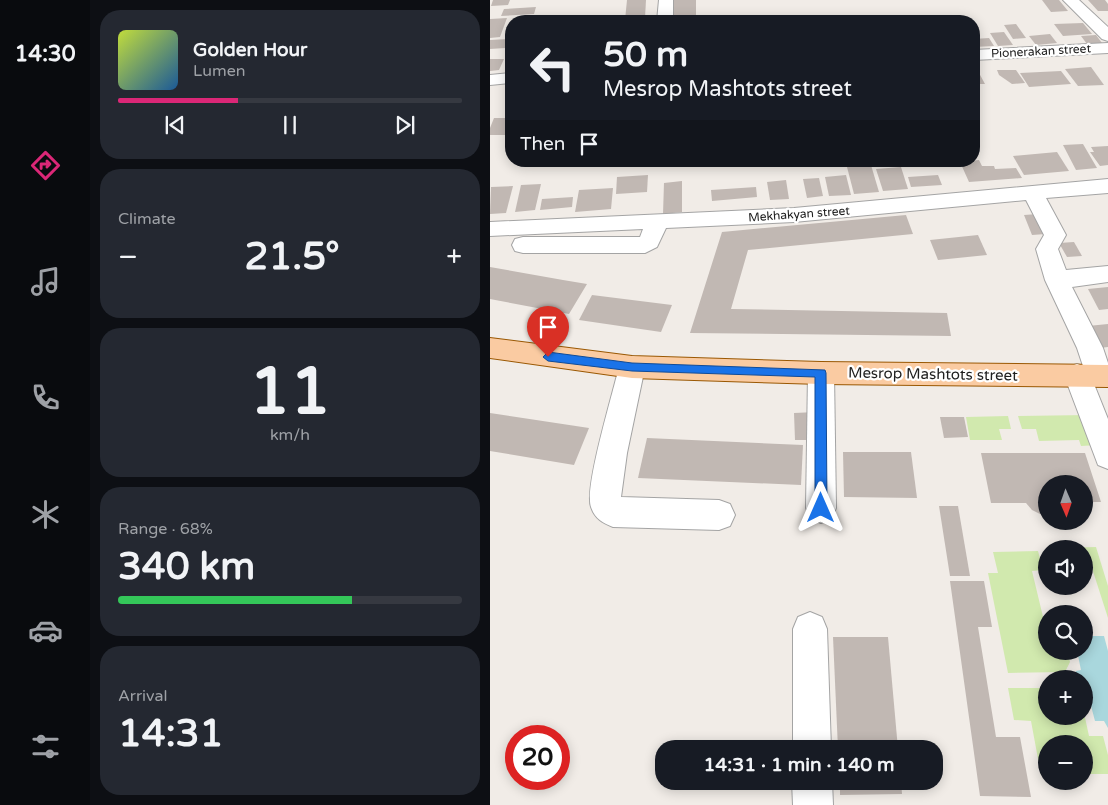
<!DOCTYPE html>
<html lang="en">
<head>
<meta charset="utf-8">
<style>
	:root { --surface:#171b24; --page:#242831; --text:#f1f3f6; --muted:#9ea1a6; --line:#363941; --accent:#db2777 }
	body { margin:0; font-family:"Varela Round",sans-serif; background:var(--page); color:var(--text); height:100vh; display:flex; flex-direction:column; font-size:19px; white-space:nowrap }
	* { box-sizing:border-box; margin:0 }
	p { font-size:16px; color:var(--muted) }
	.icon { flex:none; width:28px; height:28px; fill:none; stroke:currentColor; stroke-width:2; stroke-linecap:round; stroke-linejoin:round }
	.map { position:relative; flex:1; overflow:hidden }
	.panel { display:flex; flex-direction:column; gap:10px; padding:10px; background:#0d0f14; width:400px }
	.panel>* { flex:none }
	.guide { position:absolute; left:15px; top:15px; width:475px; height:152px; border-radius:20px; box-shadow:0 2px 12px #0003; background:#171b24; color:var(--text); overflow:hidden }
	.needle { width:32px; rotate:178deg }
	.tools { position:absolute; left:548px; top:475px; display:grid; gap:10px }
	.tools a { display:grid; place-items:center; width:55px; height:55px; border-radius:50%; background:var(--surface); box-shadow:0 2px 12px #0003; font-size:25px }
	.speed { position:absolute; left:15px; top:725px; display:flex; gap:10px; font-size:25px; font-weight:700; text-align:center }
	.speed>* { display:grid; place-content:center; width:65px; height:65px; border-radius:50%; background:var(--surface); box-shadow:0 2px 12px #0003; line-height:1 }
	.speed .limit { border:8px solid #d22; background:#fff; color:#111 }
	.pin { position:absolute; display:grid; place-items:center; width:42px; height:42px; color:#fff; margin:-51px -21px; border-radius:50% 50% 50% 0; rotate:-45deg; box-shadow:0 0 5px #0007 }
	.pin .icon { rotate:45deg }
	.me { position:absolute; width:55px; margin:-28px; rotate:0deg; stroke-linejoin:round; filter:drop-shadow(0 0 4px #0008) }
	.turn { display:flex; align-items:center; gap:18px; height:105px; padding:0 15px; font-size:22px }
	.turn .icon { width:65px; height:65px; stroke-width:2.5 }
	.turn b { display:block; font-size:35px; line-height:42px }
	.then { display:flex; align-items:center; height:48px; padding:0 15px; background:#0003; gap:10px; font-size:19px }
	.big { font-size:38px; font-weight:800; line-height:1.1 }
	.panel .widget { flex:1; display:flex; flex-direction:column; justify-content:center; gap:8px; min-width:0; padding:0 18px; border-radius:20px; background:var(--page) }
	.panel .dial { align-items:center; gap:0 }
	.dial b { font-size:65px; line-height:1 }
	.song { display:flex; align-items:center; gap:15px }
	.cover { width:60px; height:60px; border-radius:8px; background:linear-gradient(135deg,hsl(70 70% 55%),hsl(210 70% 35%)) }
	.played { height:5px; border-radius:2px; background:linear-gradient(90deg,var(--accent) 35%,var(--line) 35%) }
	.keys { display:flex; justify-content:space-around; direction:ltr }
	.heat { display:flex; justify-content:space-between; align-items:center; font-size:28px; direction:ltr }
	.charge { height:8px; border-radius:4px; background:linear-gradient(90deg,#34c759 68%,var(--line) 0) }
	.trip { position:absolute; left:165px; top:740px; width:288px; height:50px; border-radius:20px; background:var(--surface); box-shadow:0 2px 12px #0003; font-weight:800; line-height:50px; text-align:center }
	main { display:flex; flex:1; min-height:0 }
	.menu { display:flex; flex-direction:column; width:90px; justify-content:space-around; align-items:center; background:#090b0e; color:var(--muted) }
	.menu .icon { width:35px; height:35px }
	.menu .current { color:var(--accent) }
	.menu b { font-size:22px; color:var(--text) }
	.map>svg:first-child { display:block }
	.grass { fill:#d1e9ae }
	.water { fill:#a9d7dd }
	.building { fill:#c1b8b3 }
	.lines { fill:none; stroke-linecap:round; stroke-linejoin:round }
	.minor-casing { stroke:#a4a4a4; stroke-width:2 }
	.major-casing { stroke:#9a5803; stroke-width:2 }
	.minor { fill:#fff; fill-rule:evenodd }
	.major { fill:#facba2; fill-rule:evenodd }
	.route { fill:#1a73e8; stroke:#114b97 }
	.labels { text-anchor:middle; dominant-baseline:central; stroke-width:4.5; stroke-linejoin:round; paint-order:stroke }
	.far-street-label { font-size:12px; fill:#202020; stroke:#fff }
	.street-label { font-size:15px; fill:#202020; stroke:#fff }
</style>
</head>
<body>
<main>
<nav class="menu">
<b>14:30</b>
<svg class="icon current" aria-label="directions" viewBox="0 0 24 24"><path d="M12 3l9 9-9 9-9-9zM9 14v-3h6M13 9l2 2-2 2"/></svg>
<svg class="icon" aria-label="music" viewBox="0 0 24 24"><path d="M9 18V5l10-2v13"/><circle cx="6" cy="18" r="3"/><circle cx="16" cy="16" r="3"/></svg>
<svg class="icon" aria-label="phone" viewBox="0 0 24 24"><path d="M5 4h4l2 5-3 2q2 4 5 5l2-3 5 2v4C11 20 4 13 5 4z"/></svg>
<svg class="icon" aria-label="climate" viewBox="0 0 24 24"><path d="M12 3v18M4 7l16 10M4 17L20 7"/></svg>
<svg class="icon" aria-label="car" viewBox="0 0 24 24"><path d="M5 17H2v-5l4-1 3-4h7l3 4 3 1v5h-3M9 17h6M6 11h13"/><circle cx="7" cy="17" r="2"/><circle cx="17" cy="17" r="2"/></svg>
<svg class="icon" aria-label="filters" viewBox="0 0 24 24"><path d="M4 7h16M4 17h16"/><circle cx="9" cy="7" r="2"/><circle cx="15" cy="17" r="2"/></svg>
</nav>
<section class="panel">
<div class="widget">
<div class="song"><i class="cover"></i><div><b>Golden Hour</b><p>Lumen</p></div></div>
<div class="played"></div>
<div class="keys"><svg class="icon" aria-label="previous" viewBox="0 0 24 24"><path d="M18 5L8 12l10 7zM5 5v14"/></svg><svg class="icon" aria-label="pause" viewBox="0 0 24 24"><path d="M8 5v14M16 5v14"/></svg><svg class="icon" aria-label="next" viewBox="0 0 24 24"><path d="M6 5l10 7-10 7zM19 5v14"/></svg></div>
</div>
<div class="widget"><p>Climate</p>
<div class="heat"><a>−</a><b class="big">21.5°</b><a>+</a></div>
</div>
<div class="widget dial"><b>11</b><p>km/h</p></div>
<div class="widget"><p>Range · 68%</p><b class="big">340 km</b><div class="charge"></div></div>
<div class="widget"><p>Arrival</p><b class="big">14:31</b></div>
</section>
<div class="map">
<svg width="618" height="805" viewBox="0 0 618 805">
	<rect width="100%" height="100%" fill="#f1ece7"/>
	<g class="grass">
		<polygon points="598,415 608,445 591,446 589,440 549,441 546,429 532,429 528,416"/>
		<polygon points="518,416 521,429 509,429 512,440 480,440 476,417"/>
		<polygon points="606,547 618,586 618,618 601,565 594,565 594,549 570,548"/>
		<polygon points="548,551 553,570 542,571 554,621 556,621 556,651 577,651 580,662 575,672 518,673 498,573 508,573 503,552"/>
		<polygon points="518,688 556,688 556,716 594,716 594,713 599,736 613,736 618,755 618,774 594,774 594,744 556,744 556,775 551,775 541,721 524,720"/>
	</g>
	<polygon class="water" points="594,636 614,636 618,651 618,728 614,721 605,721 596,687 594,687 594,679 586,679 586,671 591,670 587,651 594,651"/>
	<g class="building">
		<polygon points="3,0 20,0 18,5 1,6"/>
		<polygon points="137,0 156,0 155,18 135,20"/>
		<polygon points="184,0 206,0 206,20 184,21"/>
		<polygon points="552,0 569,0 578,11 561,12"/>
		<polygon points="598,0 615,0 618,4 618,11 608,11"/>
		<polygon points="46,7 44,14 11,16 14,9"/>
		<polygon points="17,18 10,37 0,38 0,19"/>
		<polygon points="593,23 602,34 573,36 564,24"/>
		<polygon points="526,24 536,38 523,39 514,25"/>
		<polygon points="514,32 523,45 508,46 500,33"/>
		<polygon points="560,34 567,43 546,45 539,36"/>
		<polygon points="606,35 612,43 597,44 591,36"/>
		<polygon points="499,38 504,46 484,47 484,39"/>
		<polygon points="18,39 15,48 0,49 0,40"/>
		<polygon points="0,59 14,59 9,70 0,71"/>
		<polygon points="601,67 614,85 588,86 575,69"/>
		<polygon points="507,70 526,70 535,83 522,84 509,75"/>
		<polygon points="571,71 581,84 539,87 530,73"/>
		<polygon points="484,73 489,73 495,84 484,84"/>
		<polygon points="4,118 21,118 21,135 0,135 0,128"/>
		<polygon points="593,144 607,168 586,170 573,145"/>
		<polygon points="618,146 618,165 610,166 600,152 604,152 601,147"/>
		<polygon points="567,152 579,171 534,175 523,156"/>
		<polygon points="489,160 492,166 504,166 505,169 526,168 532,178 479,182 470,162"/>
		<polygon points="381,165 389,192 364,194 357,167"/>
		<polygon points="411,167 418,189 393,191 386,169"/>
		<polygon points="158,175 157,192 126,194 127,177"/>
		<polygon points="356,175 361,195 339,196 335,177"/>
		<polygon points="448,175 452,185 421,187 418,177"/>
		<polygon points="329,178 333,196 317,198 313,179"/>
		<polygon points="296,180 299,199 280,200 277,182"/>
		<polygon points="192,181 192,212 173,214 174,183"/>
		<polygon points="51,184 45,210 25,212 31,185"/>
		<polygon points="23,186 16,213 0,214 1,187"/>
		<polygon points="266,187 267,197 222,201 221,190"/>
		<polygon points="123,188 121,209 85,212 89,190"/>
		<polygon points="83,197 82,207 50,210 52,199"/>
		<polygon points="548,214 556,234 542,235 534,215"/>
		<polygon points="416,215 423,234 258,250 241,309 457,313 461,336 200,333 232,232"/>
		<polygon points="488,235 497,255 448,260 440,240"/>
		<polygon points="584,242 592,256 577,257 569,243"/>
		<polygon points="0,267 73,280 97,284 79,314 0,299"/>
		<polygon points="618,287 618,309 609,310 598,289"/>
		<polygon points="102,295 182,305 171,332 89,320"/>
		<polygon points="618,324 618,347 610,348 598,326"/>
		<polygon points="326,412 328,440 305,440 304,413"/>
		<polygon points="0,413 99,428 84,465 0,451"/>
		<polygon points="450,417 474,417 478,437 454,438"/>
		<polygon points="157,438 313,445 311,485 148,478"/>
		<polygon points="353,452 421,452 427,498 354,497"/>
		<polygon points="491,453 595,453 611,502 594,502 594,484 556,484 556,514 550,514 542,510 536,503 501,503"/>
		<polygon points="449,506 468,506 480,576 460,576"/>
		<polygon points="460,581 494,581 502,627 488,627 506,737 530,737 541,797 490,796"/>
		<polygon points="343,637 398,637 408,749 348,749"/>
		<polygon points="350,781 411,781 412,794 350,795"/>
	</g>
	<g class="lines">
		<g class="minor-casing">
			<g id="minor">
				<polygon points="169,0 183,0 183,21 167,21"/>
				<polygon points="573,0 589,0 618,27 618,41 612,39"/>
				<polygon points="618,43 618,53 484,60 484,50"/>
				<polygon points="21,73 21,83 0,85 0,75"/>
				<polygon points="618,179 618,193 556,198 576,235 568,249 576,270 618,266 618,282 582,287 613,348 618,363 618,383 609,386 604,384 618,419 618,469 608,465 574,375 578,367 587,364 593,366 587,348 555,280 546,249 554,235 536,200 304,222 176,228 167,247 155,253 33,253 25,251 22,245 25,239 33,237 150,237 153,229 0,236 0,222 304,208"/>
				<path d="M142 356 151 359 155 367 137 453 131 497 229 500 240 504 245 515 240 526 229 530 123 527C113 523 105 519 101 507 94 488 123 393 129 367L133 359Z"/>
				<polygon points="331,362 340,365 344,373 346,508 342,518 331,523 320,518 316,508 318,373 322,365"/>
				<polygon points="320,612 332,617 337,629 341,749 303,749 303,629 308,617"/>
				<polygon points="302,781 342,781 343,805 303,805"/>
			</g>
		</g>
		<g class="major-casing">
			<polygon id="major" points="0,338 142,356 331,362 618,365 618,387 331,384 142,378 0,358"/>
		</g>
		<use href="#minor" class="minor"/>
		<use href="#major" class="major"/>
	</g>
	<polygon class="route" points="58,352 142,363 335,370 336,373 337,508 336,513 331,514 326,513 325,508 325,377 142,371 58,361 53,357"/>
	<g class="labels">
		<g class="far-street-label">
			<text transform="translate(551 51) rotate(-3)">Pionerakan street</text>
			<text transform="translate(309 214) rotate(-4)">Mekhakyan street</text>
		</g>
		<g class="street-label">
			<text transform="translate(443 374) rotate(1)">Mesrop Mashtots street</text>
		</g>
	</g>
</svg>
<div class="tools">
<a><svg class="needle" viewBox="-14 -14 28 28"><path d="M0-13l5 13h-10z" fill="#e53935"/><path d="M0 13l5-13h-10z" fill="#9ea1a6"/></svg></a>
<a><svg class="icon" aria-label="sound" viewBox="0 0 24 24"><path d="M4 9h4l5-4v14l-5-4H4zM17 9q2 3 0 6"/></svg></a>
<a><svg class="icon" aria-label="search" viewBox="0 0 24 24"><circle cx="10" cy="10" r="6"/><path d="M15 15l6 6"/></svg></a>
<a>+</a>
<a>−</a>
</div>
<div class="speed"><div class="limit">20</div></div>
<div class="pin" style="left:58px;top:357px;background:#d93025"><svg class="icon" aria-label="arrive" viewBox="0 0 24 24"><path d="M6 21V4h12l-3 4 3 4H6"/></svg></div>
<svg class="me" style="left:331px;top:508px" viewBox="-20 -20 40 40"><path d="M0-17L14 15 0 8-14 15z" fill="#1a73e8" stroke="#fff" stroke-width="4"/></svg>
<div class="trip">14:31 · 1 min · 140 m</div>
<div class="guide">
<div class="turn"><svg class="icon" aria-label="left" viewBox="0 0 24 24"><path d="M17 20v-9H6M10 6l-5 5 5 5"/></svg><div><b>50 m</b>Mesrop Mashtots street</div></div>
<div class="then">Then<svg class="icon" aria-label="arrive" viewBox="0 0 24 24"><path d="M6 21V4h12l-3 4 3 4H6"/></svg></div>
</div>
</div>
</main>
</body>
</html>
